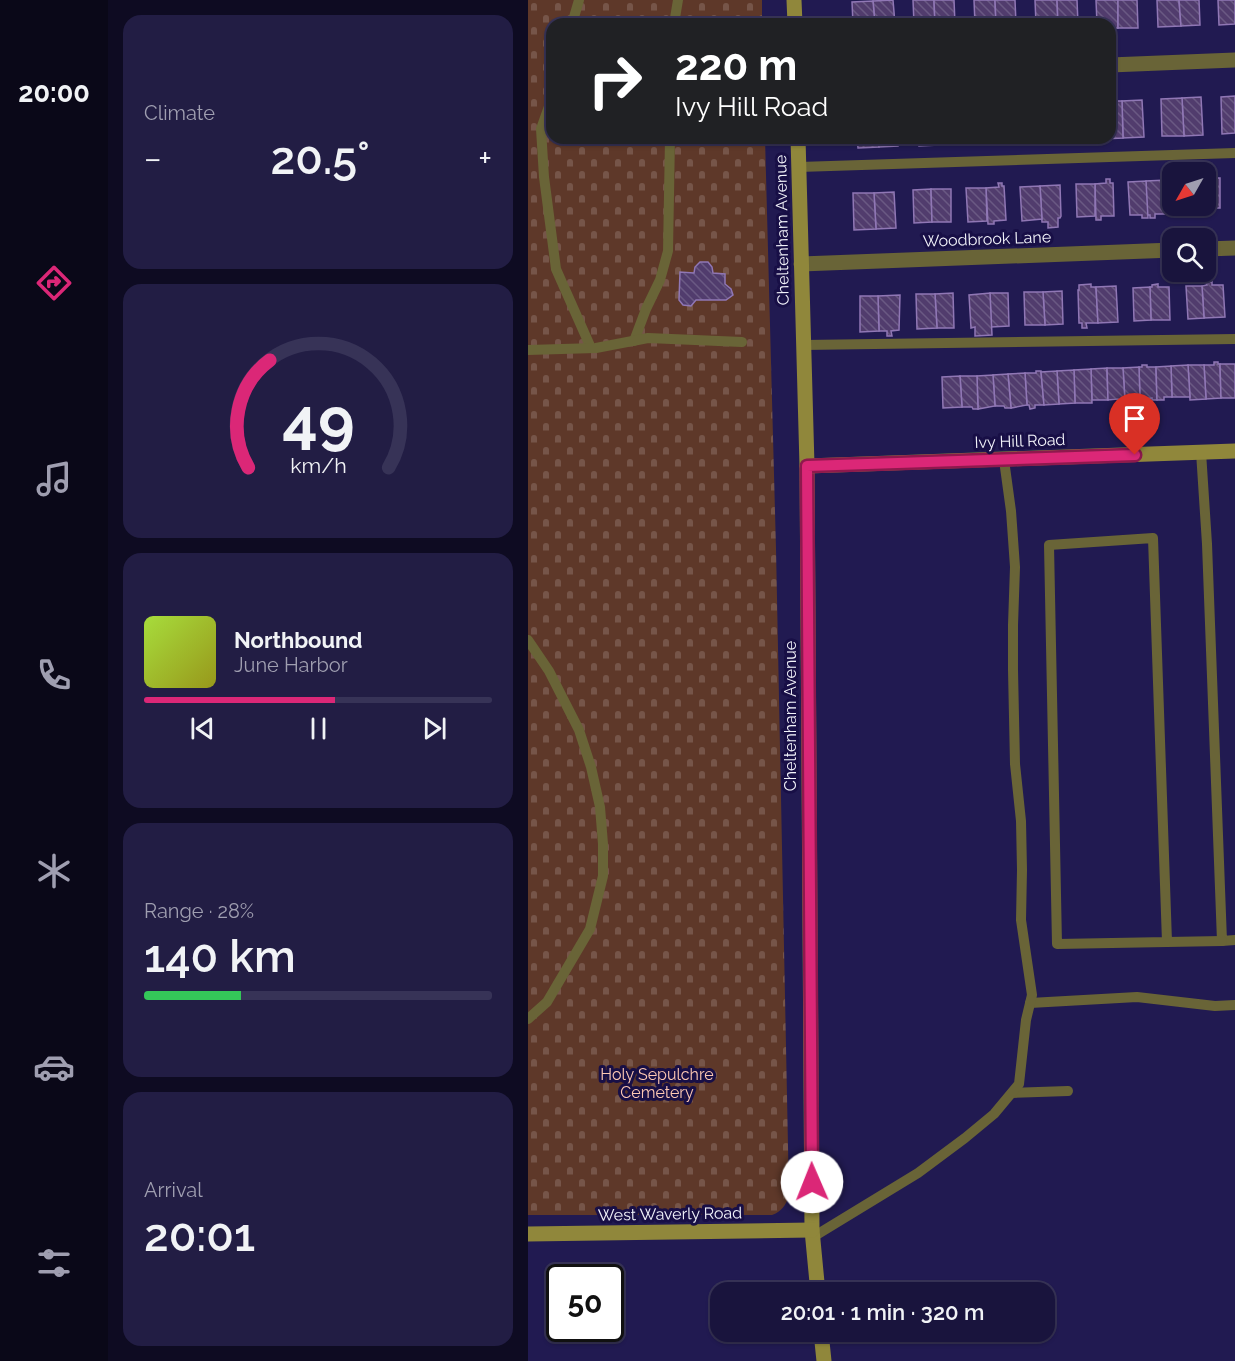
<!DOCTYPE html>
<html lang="en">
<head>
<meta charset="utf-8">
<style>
	:root { --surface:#19143d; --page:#221d44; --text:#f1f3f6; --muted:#9f9eb0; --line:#373357; --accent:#db2777 }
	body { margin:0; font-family:Raleway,sans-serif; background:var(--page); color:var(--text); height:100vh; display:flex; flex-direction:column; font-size:22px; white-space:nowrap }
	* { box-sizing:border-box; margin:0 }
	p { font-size:20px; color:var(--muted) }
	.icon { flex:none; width:33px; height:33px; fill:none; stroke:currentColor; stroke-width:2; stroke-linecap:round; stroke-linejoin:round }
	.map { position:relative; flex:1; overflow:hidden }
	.sheet { display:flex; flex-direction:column; gap:15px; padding:15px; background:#0e0b22; width:420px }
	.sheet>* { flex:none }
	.banner { position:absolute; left:18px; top:18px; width:570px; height:126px; border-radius:18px; box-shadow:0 2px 4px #0004,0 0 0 2px var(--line); background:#202124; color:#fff; overflow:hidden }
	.needle { width:39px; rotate:231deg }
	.buttons { position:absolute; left:634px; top:162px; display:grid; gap:12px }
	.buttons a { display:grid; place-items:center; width:54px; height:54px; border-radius:12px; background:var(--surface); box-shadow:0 2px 4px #0004,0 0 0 2px var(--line); font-size:30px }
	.speed { position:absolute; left:18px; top:1264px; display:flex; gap:12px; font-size:30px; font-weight:700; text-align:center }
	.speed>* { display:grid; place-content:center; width:78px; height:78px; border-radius:50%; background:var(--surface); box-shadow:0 2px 4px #0004,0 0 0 2px var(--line); line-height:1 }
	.speed .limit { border:3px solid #111; border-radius:9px; background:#fff; color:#111 }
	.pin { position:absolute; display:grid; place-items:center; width:51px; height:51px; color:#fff; margin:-62px -26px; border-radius:50% 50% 50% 0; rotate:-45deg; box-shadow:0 0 6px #0007 }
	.pin .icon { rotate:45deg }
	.me { position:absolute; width:66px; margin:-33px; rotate:359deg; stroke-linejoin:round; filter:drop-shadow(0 0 4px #0008) }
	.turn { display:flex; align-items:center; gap:21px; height:126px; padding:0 30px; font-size:27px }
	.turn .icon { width:78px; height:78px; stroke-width:2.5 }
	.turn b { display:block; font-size:42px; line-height:51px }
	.big { font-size:45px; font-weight:600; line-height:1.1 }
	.sheet .widget { flex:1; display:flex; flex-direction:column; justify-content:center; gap:9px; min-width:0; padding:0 21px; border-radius:18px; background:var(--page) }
	.sheet .dial { align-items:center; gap:0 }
	.dial svg { height:156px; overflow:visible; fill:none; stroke:var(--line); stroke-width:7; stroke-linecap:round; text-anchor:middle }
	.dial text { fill:var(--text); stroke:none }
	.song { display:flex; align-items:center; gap:18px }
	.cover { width:72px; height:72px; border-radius:9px; background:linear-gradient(135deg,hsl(80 70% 55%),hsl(60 70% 35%)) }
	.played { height:6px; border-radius:3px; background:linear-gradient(90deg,var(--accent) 55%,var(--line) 55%) }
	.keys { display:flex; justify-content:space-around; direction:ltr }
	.heat { display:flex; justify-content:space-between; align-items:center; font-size:33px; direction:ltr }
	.charge { height:9px; border-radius:4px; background:linear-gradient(90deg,#34c759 28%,var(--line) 0) }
	.trip { position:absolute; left:182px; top:1282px; width:345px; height:60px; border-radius:18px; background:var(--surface); box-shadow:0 2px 4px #0004,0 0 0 2px var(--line); font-weight:600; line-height:60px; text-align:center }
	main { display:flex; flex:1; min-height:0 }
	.tab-bar { display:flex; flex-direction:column; width:108px; justify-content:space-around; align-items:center; background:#0a0818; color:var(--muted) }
	.tab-bar .icon { width:42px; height:42px }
	.tab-bar .selected { color:var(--accent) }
	.tab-bar b { font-size:27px; color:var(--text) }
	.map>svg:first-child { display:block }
	.cemetery { fill:url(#cemetery-stones) }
	.building { fill:url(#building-back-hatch); stroke:#9077b5; stroke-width:1.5 }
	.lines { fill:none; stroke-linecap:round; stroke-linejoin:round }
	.lane { stroke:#696437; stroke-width:10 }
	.street { stroke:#696437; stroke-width:15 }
	.secondary { stroke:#90873b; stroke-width:15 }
	.route-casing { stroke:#8e194d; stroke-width:15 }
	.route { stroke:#db2777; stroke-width:10 }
	.labels { text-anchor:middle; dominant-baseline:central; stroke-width:6; stroke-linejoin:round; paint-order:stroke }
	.street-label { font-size:16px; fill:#f3f4fb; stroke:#180f46 }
	.park-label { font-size:16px; fill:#fec9b3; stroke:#180f46 }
</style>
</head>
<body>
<main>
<nav class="tab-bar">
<b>20:00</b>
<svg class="icon selected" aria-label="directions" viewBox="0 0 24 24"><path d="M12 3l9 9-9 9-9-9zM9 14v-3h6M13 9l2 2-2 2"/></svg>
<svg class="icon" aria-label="music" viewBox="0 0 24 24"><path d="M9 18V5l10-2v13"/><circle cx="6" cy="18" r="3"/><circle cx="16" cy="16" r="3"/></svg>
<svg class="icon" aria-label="phone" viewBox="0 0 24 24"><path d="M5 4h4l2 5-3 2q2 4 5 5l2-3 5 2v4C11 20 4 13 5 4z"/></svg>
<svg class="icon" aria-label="climate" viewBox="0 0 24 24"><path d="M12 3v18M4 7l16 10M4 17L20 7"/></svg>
<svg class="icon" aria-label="car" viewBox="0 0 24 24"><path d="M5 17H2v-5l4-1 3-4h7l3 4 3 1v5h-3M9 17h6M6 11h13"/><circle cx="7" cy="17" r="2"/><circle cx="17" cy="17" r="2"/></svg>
<svg class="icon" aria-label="filters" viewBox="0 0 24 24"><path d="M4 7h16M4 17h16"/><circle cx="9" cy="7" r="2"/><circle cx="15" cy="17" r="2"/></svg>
</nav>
<section class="sheet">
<div class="widget"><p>Climate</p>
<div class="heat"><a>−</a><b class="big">20.5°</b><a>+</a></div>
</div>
<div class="widget dial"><svg viewBox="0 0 100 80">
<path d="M14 69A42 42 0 1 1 86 69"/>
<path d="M14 69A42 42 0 0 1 25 14" stroke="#db2777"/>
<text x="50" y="56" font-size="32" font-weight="700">49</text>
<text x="50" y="72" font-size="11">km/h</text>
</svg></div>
<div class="widget">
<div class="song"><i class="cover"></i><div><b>Northbound</b><p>June Harbor</p></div></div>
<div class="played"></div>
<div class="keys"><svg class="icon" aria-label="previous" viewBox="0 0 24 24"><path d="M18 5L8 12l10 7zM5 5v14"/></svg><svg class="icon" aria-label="pause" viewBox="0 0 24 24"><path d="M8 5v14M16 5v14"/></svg><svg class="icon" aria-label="next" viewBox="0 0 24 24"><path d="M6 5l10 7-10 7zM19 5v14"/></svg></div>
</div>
<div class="widget"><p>Range · 28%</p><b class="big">140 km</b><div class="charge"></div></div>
<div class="widget"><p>Arrival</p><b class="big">20:01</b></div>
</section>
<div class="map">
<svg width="707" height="1361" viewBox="0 0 707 1361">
	<defs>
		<pattern id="cemetery-stones" width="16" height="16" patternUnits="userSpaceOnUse" patternTransform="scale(1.5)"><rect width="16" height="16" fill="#5e3829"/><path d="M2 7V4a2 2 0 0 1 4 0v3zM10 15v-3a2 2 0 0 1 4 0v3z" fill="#765549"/></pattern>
		<pattern id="building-back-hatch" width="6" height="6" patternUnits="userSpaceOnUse" patternTransform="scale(1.5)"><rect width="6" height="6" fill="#513c6d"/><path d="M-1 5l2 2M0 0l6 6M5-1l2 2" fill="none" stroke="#6a5983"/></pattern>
	</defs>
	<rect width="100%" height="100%" fill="#211a51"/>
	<path class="cemetery" d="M0 0H234V24H24V138H237L248 549 261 1196C258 1205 253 1212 244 1215H0Z"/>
	<g class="building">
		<polygon points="365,0 367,24 347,24 345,1"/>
		<polygon points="385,0 406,0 407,24 386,24"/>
		<polygon points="406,0 426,0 427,24 407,24"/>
		<polygon points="446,0 467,0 468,24 447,24"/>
		<polygon points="467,0 487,0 488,24 468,24"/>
		<polygon points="507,0 529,0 530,24 508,24"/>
		<polygon points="529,0 549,0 550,24 530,24"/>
		<polygon points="568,0 590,0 590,28 582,29 582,24 569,24"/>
		<polygon points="590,0 609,0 610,28 590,28"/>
		<polygon points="629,0 651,0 653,26 630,27"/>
		<polygon points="651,0 671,0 672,25 653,26"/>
		<polygon points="690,0 707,0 707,24 691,25"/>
		<polygon points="345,1 347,24 325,24 324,2"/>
		<polygon points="707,96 707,133 694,134 693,97"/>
		<polygon points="673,97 675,135 656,136 654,98"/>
		<polygon points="654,98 656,136 634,136 633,99"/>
		<polygon points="614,100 616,137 595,138 594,101"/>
		<polygon points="582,101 594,101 595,138 574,139 582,138"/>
		<polygon points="329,138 351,138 351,147 330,148"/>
		<polygon points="351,138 370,138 370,146 351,147"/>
		<polygon points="391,138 411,138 411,145 391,146"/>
		<polygon points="411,138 431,138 431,144 411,145"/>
		<polygon points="452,138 473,138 473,143 453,143"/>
		<polygon points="473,138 492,138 492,142 473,143"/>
		<polygon points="513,138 533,138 533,140 513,141"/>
		<polygon points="533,138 555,138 555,139 533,140"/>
		<rect x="655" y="170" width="17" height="2"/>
		<polygon points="678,178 692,178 692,208 684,208 684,211 679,212 680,215 674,215 674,212 673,212 673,206 678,206"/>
		<polygon points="578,179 582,179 582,183 585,183 586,216 573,216 573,220 568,220 567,184 578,183"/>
		<polygon points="639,180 640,214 627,214 627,218 622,218 622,215 619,215 618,181"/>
		<polygon points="618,181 620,218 614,218 614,215 602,215 600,182"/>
		<polygon points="470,183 474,183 474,186 476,186 478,220 466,221 466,224 460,224 458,188 471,187"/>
		<polygon points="548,184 567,184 567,216 549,217"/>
		<polygon points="532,185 533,216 532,218 530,218 530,227 520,228 520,222 514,222 512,186"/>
		<polygon points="512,186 514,219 494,221 492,187"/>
		<polygon points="438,188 458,188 459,221 440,222"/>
		<polygon points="403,189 404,222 386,223 385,190"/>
		<polygon points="403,189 423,189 423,222 404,222"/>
		<polygon points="366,192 368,228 348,229 346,193"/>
		<polygon points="325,193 346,193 348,229 326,230"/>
		<polygon points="656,206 673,206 673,216 667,216 667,212 656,212"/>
		<polygon points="172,262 180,262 184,267 185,273 197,274 197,284 203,289 205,295 198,300 168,300 163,306 155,305 151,300 152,272 166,273 167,267"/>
		<polygon points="684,282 684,285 695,285 697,317 676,318 674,286 679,285 678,283"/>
		<polygon points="563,284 563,287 568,287 570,323 558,323 559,328 554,328 554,323 551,323 550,290 551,290 551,285"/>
		<polygon points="630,284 630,287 641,287 642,320 623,320 622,287 624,287 624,285"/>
		<polygon points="588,286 590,322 570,323 568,287"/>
		<polygon points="658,286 674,286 676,318 660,319"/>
		<polygon points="622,287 623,320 606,321 605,288"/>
		<polygon points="534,291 535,324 517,325 515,292"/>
		<polygon points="496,292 515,292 517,325 497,325"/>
		<polygon points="425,293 426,328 409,328 407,294"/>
		<polygon points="462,293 480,293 481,326 463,327"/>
		<polygon points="462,293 464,335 447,336 447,327 443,328 441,295"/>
		<polygon points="388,294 407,294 409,328 389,329"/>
		<polygon points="372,295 371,330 363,331 364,336 359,336 359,331 351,331 350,296"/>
		<polygon points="332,296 350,296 351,331 332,332"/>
		<polygon points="686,362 690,362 690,364 692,364 693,398 678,399 676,365 686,365"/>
		<polygon points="692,364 707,364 707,398 693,398"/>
		<polygon points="614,365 619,365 619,367 628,367 629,400 624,400 624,398 612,399 611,367 614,367"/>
		<polygon points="660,365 676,365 678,399 662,400"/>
		<polygon points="660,365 662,397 644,397 643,366"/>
		<polygon points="643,366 644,397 636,397 636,400 629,400 628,367"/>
		<polygon points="611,367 612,399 604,399 604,401 597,401 595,368"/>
		<polygon points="579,368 580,400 564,400 563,369"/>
		<polygon points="579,368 595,368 597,401 590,402 590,399 580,400"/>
		<polygon points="563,369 564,403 547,403 546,370"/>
		<polygon points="546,370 547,403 531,404 529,371"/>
		<polygon points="508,371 513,371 516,405 507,405 507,408 502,409 501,405 499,405 497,373 508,373"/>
		<polygon points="529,371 531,404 516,405 513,372"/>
		<polygon points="497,373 499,405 483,408 480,374"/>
		<polygon points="480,374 483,408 477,408 476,406 467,406 465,375"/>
		<polygon points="465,375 467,406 450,409 449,376"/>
		<polygon points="432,376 449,376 450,409 445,409 444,407 434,407"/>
		<polygon points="432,376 434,407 415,408 414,377"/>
	</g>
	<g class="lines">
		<g class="lane">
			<polyline points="44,24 51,0"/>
			<polyline points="146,24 150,0"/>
			<polyline points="24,98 13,129 16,177 28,269 63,348"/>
			<polyline points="271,167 707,153"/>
			<polyline points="106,341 118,309 132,280 140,251 142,138"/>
			<polyline points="275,345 707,339"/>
			<polyline points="0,350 68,348 120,338 214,342"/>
			<polyline points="673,452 679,544 694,941 707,940"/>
			<polyline points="0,640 21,671 51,730 63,767 72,807 75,844 75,876 62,929 19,1002 0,1019"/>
			<polyline points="639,942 625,538 521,545 529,944 694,941"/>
			<polyline points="502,1003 609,997 687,1006 707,1005"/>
			<polyline points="484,1093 540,1091"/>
			<polyline points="285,1237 390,1173 437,1138 466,1114 491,1084 498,1020 504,995 493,920 494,870 493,821 487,764 485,670 485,625 487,567 483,511 476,460"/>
		</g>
		<g class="street">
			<polyline points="582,65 707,60"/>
			<polyline points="678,249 707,248"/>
			<polyline points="273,264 645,250"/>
		</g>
		<g class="secondary">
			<polyline points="266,0 267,24"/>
			<polyline points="270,138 279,466 284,1230 290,1293"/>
			<polyline points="279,466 707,451"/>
			<polyline points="0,1234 284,1230"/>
			<polyline points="293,1332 296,1361"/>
		</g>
	</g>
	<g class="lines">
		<g class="route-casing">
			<polyline id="route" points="284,1182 279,466 607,455"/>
		</g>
		<use href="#route" class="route"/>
	</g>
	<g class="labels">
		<g class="street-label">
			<text transform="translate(254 230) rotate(-91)">Cheltenham Avenue</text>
			<text transform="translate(459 239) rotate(-2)">Woodbrook Lane</text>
			<text transform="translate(492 441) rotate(-2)">Ivy Hill Road</text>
			<text transform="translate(262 716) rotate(-90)">Cheltenham Avenue</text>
			<text transform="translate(142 1214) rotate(-1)">West Waverly Road</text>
		</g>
		<g class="park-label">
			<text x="129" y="1074">Holy Sepulchre<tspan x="129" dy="18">Cemetery</tspan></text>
		</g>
	</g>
</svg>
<div class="buttons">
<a><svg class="needle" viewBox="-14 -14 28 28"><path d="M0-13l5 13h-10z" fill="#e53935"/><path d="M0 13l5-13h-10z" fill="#9f9eb0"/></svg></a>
<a><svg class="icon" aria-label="search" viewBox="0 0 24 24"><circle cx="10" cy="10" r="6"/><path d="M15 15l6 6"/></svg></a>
</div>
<div class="speed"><div class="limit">50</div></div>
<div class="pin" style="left:607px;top:455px;background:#d93025"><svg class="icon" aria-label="arrive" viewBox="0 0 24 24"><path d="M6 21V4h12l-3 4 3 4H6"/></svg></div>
<svg class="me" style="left:284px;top:1182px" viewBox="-20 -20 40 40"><circle r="19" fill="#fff"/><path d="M0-13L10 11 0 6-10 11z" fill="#db2777"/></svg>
<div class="trip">20:01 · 1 min · 320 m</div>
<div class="banner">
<div class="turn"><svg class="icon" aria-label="right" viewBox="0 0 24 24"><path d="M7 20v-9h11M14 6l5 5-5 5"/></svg><div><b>220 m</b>Ivy Hill Road</div></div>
</div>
</div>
</main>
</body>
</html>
